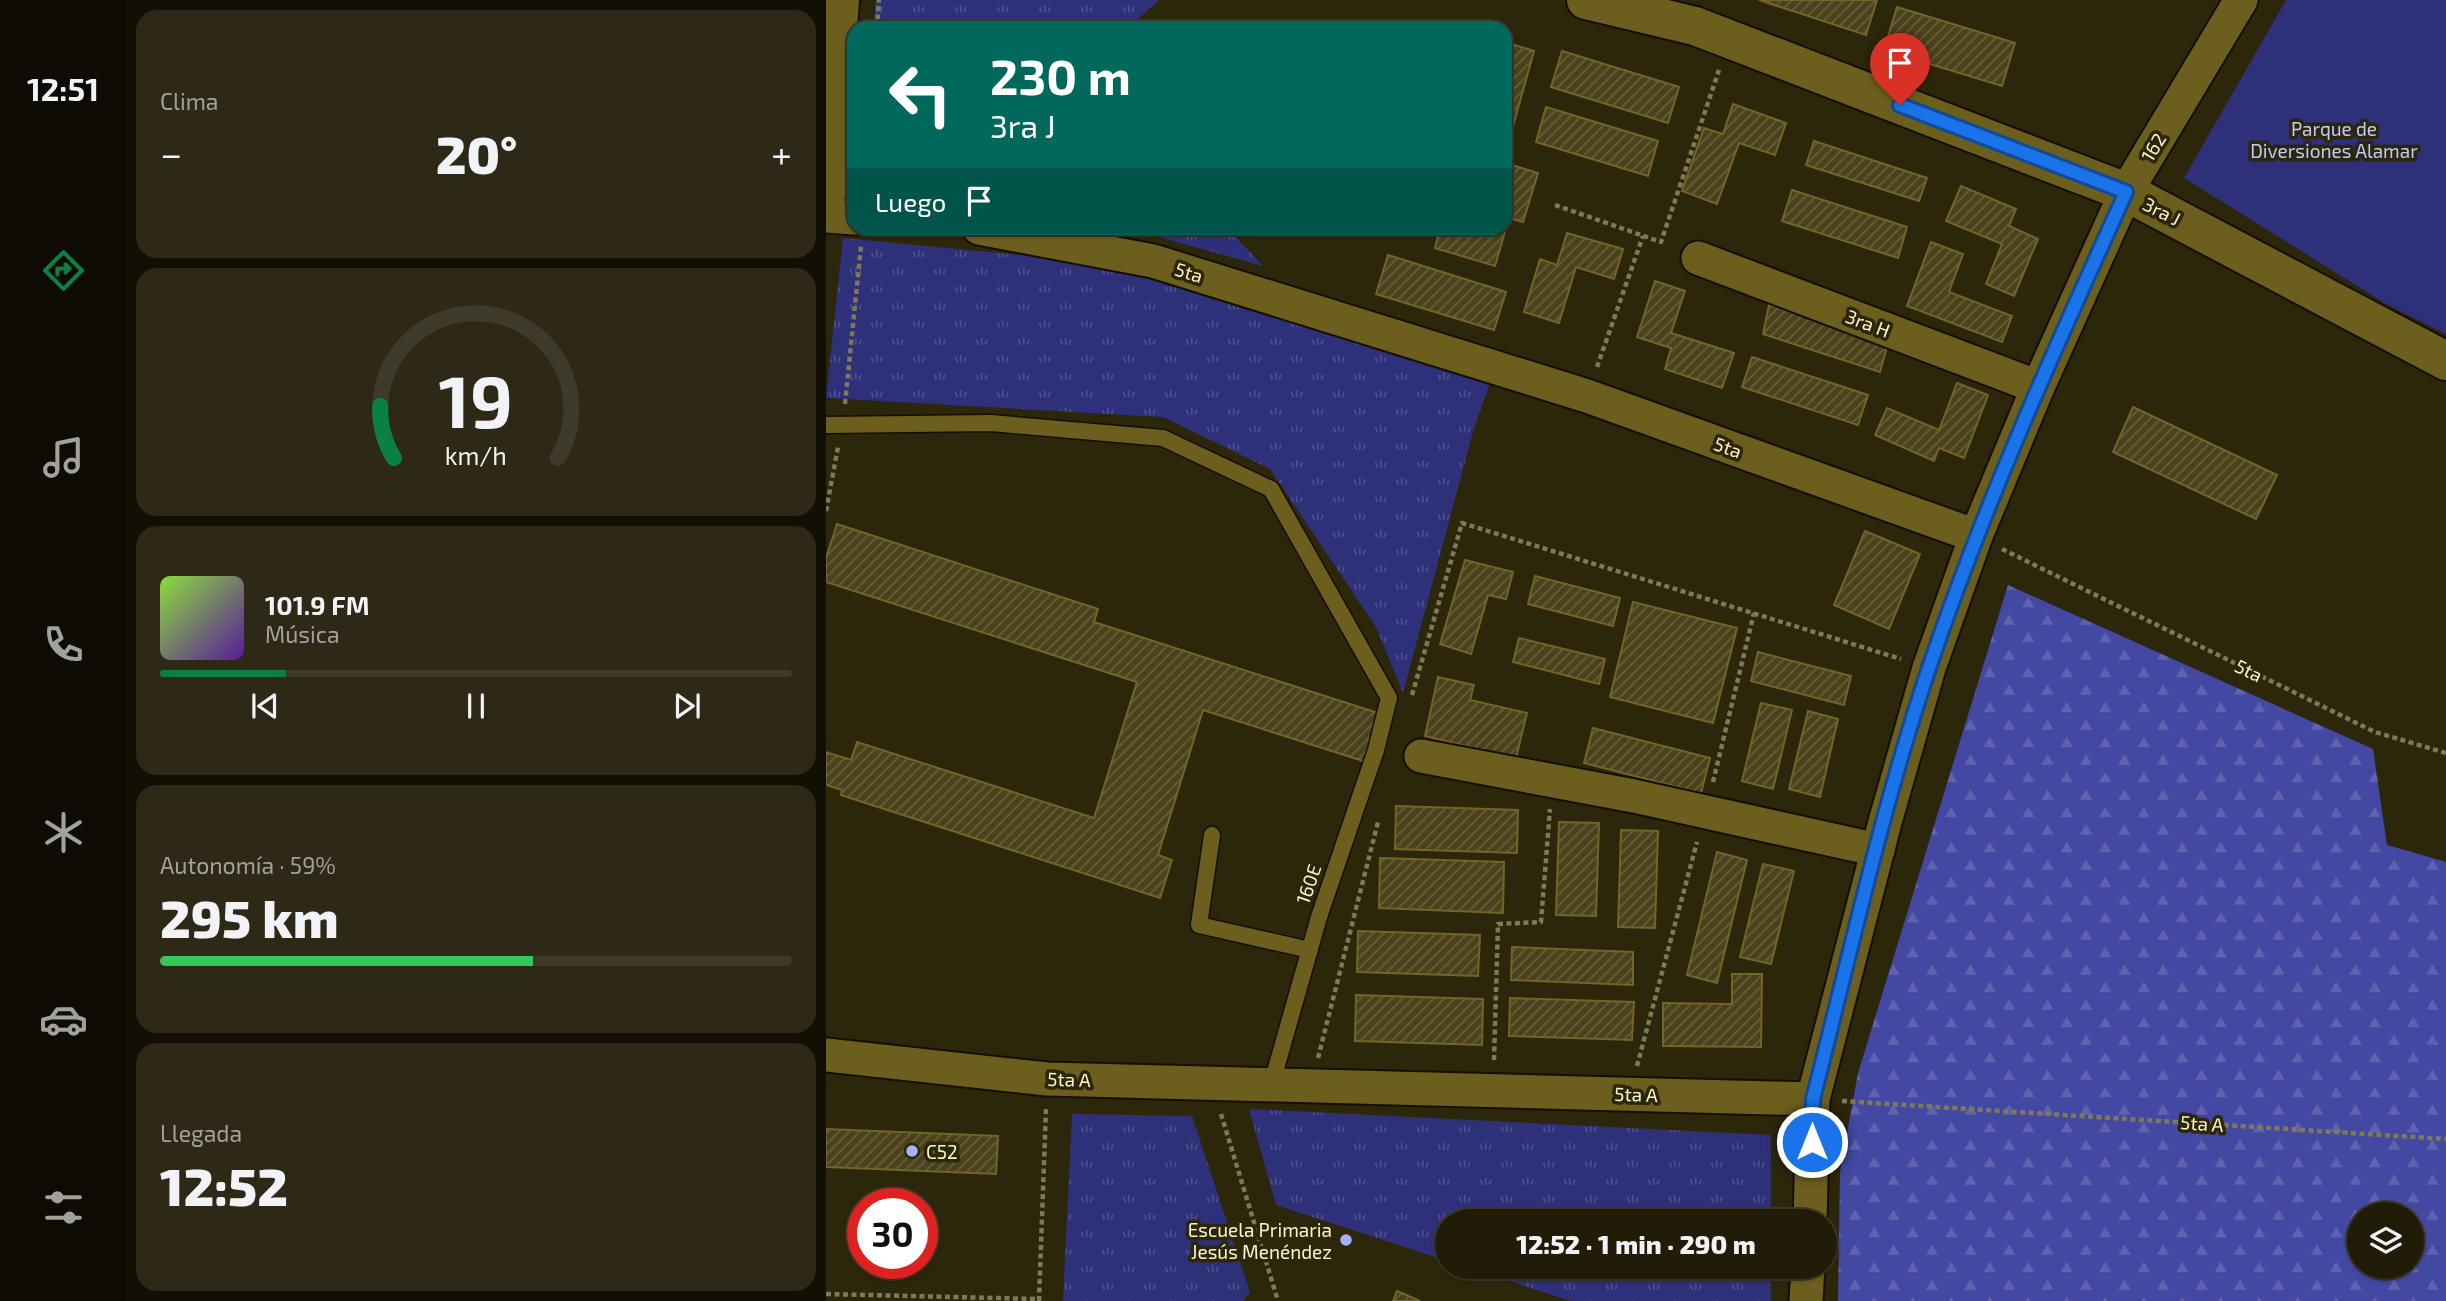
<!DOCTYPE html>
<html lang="es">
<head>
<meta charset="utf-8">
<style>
	:root { --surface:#211c08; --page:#2d2916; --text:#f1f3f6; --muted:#a2a19c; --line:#3e3a29; --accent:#0b8043 }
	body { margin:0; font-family:"Exo 2",sans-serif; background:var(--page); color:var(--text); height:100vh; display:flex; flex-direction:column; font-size:26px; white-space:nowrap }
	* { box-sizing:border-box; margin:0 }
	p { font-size:23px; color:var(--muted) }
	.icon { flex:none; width:38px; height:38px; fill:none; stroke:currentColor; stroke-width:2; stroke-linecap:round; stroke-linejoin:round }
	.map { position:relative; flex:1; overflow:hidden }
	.side { display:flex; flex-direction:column; gap:10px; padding:10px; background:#120f04; width:700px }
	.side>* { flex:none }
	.banner { position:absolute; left:21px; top:21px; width:665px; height:214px; border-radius:21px; box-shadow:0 2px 5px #0004,0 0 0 2px var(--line); background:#00695c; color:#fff; overflow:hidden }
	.tools { position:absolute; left:1521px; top:1202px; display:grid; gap:14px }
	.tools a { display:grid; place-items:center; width:77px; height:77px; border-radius:50%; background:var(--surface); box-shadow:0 2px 5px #0004,0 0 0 2px var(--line); font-size:35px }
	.speed { position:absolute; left:21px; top:1188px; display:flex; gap:14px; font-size:35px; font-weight:700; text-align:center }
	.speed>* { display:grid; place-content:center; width:91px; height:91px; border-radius:50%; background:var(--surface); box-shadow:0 2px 5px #0004,0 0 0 2px var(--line); line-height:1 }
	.speed .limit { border:10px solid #d22; background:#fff; color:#111 }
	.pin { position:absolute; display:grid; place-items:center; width:60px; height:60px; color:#fff; margin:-72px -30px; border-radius:50% 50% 50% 0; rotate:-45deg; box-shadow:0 0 7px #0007 }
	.pin .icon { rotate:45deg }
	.me { position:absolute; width:77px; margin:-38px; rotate:0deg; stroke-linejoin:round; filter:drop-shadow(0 0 5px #0008) }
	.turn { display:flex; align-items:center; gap:24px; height:147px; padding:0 28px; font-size:32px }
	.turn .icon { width:91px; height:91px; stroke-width:2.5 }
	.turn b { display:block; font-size:49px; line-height:60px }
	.then { display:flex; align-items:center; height:66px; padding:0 28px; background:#0003; gap:14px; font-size:26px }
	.big { font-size:52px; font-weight:800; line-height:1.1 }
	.side .tile { flex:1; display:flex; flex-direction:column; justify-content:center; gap:10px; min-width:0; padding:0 24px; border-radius:21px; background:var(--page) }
	.side .dial { align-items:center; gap:0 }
	.dial svg { height:182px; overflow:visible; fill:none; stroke:var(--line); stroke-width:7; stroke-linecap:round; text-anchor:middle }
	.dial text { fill:var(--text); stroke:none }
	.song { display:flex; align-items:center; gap:21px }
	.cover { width:84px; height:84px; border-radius:10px; background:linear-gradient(135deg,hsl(90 70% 55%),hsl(270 70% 35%)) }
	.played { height:7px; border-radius:4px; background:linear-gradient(90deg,var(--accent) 20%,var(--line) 20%) }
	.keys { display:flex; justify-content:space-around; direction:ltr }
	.heat { display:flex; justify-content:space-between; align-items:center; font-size:38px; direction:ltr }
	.charge { height:10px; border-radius:5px; background:linear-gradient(90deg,#34c759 59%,var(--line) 0) }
	.trip { position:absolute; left:609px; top:1209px; width:402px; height:70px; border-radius:35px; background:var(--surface); box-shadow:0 2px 5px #0004,0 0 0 2px var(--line); font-weight:800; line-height:70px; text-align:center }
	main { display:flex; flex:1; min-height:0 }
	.menu { display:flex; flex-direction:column; width:126px; justify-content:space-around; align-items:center; background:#0d0b03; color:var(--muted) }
	.menu .icon { width:49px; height:49px }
	.menu .current { color:var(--accent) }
	.menu b { font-size:32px; color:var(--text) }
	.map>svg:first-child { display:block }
	.grass { fill:url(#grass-tufts) }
	.forest { fill:url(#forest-firs); fill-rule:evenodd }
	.park { fill:#2e3179 }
	.building { fill:url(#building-hatch); stroke:#736525; stroke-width:2 }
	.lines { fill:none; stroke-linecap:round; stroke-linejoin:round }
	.service-casing { stroke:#140f00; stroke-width:19 }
	.minor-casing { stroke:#140f00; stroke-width:37 }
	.tertiary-casing { stroke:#140f00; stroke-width:42 }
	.secondary-casing { stroke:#140f00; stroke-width:42 }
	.path { stroke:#807958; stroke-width:4.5; stroke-dasharray:5 3.5; stroke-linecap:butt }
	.service { stroke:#6c5e1d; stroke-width:16 }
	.minor { stroke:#6c5e1d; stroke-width:33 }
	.tertiary { stroke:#6c5e1d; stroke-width:38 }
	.secondary { stroke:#6c5e1d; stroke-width:38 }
	.route-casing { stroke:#114b97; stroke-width:18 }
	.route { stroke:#1a73e8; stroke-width:12 }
	.poi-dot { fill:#a5b1fc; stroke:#2c260b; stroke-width:2.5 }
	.labels { text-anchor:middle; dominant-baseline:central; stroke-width:7; stroke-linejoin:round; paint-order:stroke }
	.park-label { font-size:19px; fill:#c1cafc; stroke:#2c260b }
	.street-label { font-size:19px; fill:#fdf4cc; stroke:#2c260b }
	.poi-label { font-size:19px; fill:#fdf4cc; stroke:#2c260b; text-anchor:start }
</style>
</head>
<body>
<main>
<nav class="menu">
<b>12:51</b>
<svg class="icon current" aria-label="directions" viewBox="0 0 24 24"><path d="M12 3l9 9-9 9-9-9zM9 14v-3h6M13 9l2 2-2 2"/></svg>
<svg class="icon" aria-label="music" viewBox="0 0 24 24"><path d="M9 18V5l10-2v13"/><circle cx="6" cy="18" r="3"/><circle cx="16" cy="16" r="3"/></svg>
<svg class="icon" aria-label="phone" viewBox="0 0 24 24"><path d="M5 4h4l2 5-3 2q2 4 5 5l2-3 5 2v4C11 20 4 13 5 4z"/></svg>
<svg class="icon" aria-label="climate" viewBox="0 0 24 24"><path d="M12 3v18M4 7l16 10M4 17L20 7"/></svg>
<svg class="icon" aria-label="car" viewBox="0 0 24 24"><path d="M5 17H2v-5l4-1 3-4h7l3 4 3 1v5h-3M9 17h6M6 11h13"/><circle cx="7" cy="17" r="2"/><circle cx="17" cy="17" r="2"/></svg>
<svg class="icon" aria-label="filters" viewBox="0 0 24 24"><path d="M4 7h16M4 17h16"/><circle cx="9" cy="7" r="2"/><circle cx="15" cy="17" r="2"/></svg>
</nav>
<section class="side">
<div class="tile"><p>Clima</p>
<div class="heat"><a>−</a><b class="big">20°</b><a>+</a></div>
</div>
<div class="tile dial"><svg viewBox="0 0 100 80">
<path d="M14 69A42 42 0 1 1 86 69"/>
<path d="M14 69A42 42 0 0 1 8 46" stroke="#0b8043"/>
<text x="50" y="56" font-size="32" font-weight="700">19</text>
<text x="50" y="72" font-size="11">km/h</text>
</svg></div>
<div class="tile">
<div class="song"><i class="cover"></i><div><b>101.9 FM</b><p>Música</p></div></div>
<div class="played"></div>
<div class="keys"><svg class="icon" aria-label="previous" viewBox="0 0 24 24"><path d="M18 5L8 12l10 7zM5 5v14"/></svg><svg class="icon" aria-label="pause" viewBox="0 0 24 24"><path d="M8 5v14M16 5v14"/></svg><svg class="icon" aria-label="next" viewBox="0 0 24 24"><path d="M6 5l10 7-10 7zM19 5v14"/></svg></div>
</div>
<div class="tile"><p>Autonomía · 59%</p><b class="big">295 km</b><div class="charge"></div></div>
<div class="tile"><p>Llegada</p><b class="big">12:52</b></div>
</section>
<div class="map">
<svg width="1620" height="1301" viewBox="0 0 1620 1301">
	<defs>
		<pattern id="grass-tufts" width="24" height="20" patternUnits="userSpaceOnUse" patternTransform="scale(1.75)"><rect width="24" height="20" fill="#2e3179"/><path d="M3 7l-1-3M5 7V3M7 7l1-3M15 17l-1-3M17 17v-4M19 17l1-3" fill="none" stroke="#4d4f8b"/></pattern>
		<pattern id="forest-firs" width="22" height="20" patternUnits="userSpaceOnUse" patternTransform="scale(1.75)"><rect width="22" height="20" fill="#4348a2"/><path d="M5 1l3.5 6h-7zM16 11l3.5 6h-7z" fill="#5f63ae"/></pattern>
		<pattern id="building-hatch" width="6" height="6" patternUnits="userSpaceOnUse" patternTransform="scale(1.75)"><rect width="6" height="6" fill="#4b421c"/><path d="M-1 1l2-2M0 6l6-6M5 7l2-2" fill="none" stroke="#665e3c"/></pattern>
	</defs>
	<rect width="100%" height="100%" fill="#2c260b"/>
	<g class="grass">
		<polygon points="50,0 333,0 302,28 47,28"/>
		<polygon points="301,228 401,228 437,266"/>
		<polygon points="17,238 311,266 671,364 648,428 577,693 550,627 444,469 337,417 0,398"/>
		<polygon points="423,1109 945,1135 945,1221 621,1222 621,1261 450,1205"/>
		<polygon points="246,1114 366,1116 424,1292 417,1301 237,1301"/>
		<polygon points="641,1267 945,1267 945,1301 745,1301"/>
	</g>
	<path class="forest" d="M1182 585 1547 749 1561 845 1620 862V1301H1012L1014 1172 1032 1073ZM1533 1214H1586V1267H1533Z"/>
	<polygon class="park" points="1460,0 1620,0 1620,334 1560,304 1358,178"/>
	<g class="building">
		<polygon points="933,0 1051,0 1040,35"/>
		<polygon points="1071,7 1189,43 1176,86 1058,50"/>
		<polygon points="383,20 390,28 373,28"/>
		<polygon points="679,42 708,51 686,130 679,129"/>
		<polygon points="736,51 853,87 842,123 725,87"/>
		<polygon points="907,104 960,123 949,155 913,143 891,204 856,191 878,128 897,134"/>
		<polygon points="720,107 832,141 822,176 710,142"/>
		<polygon points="988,141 1101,178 1093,201 980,165"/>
		<polygon points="679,163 712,173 697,222 683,218 669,266 609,248 614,228 679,228"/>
		<polygon points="1135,186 1190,209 1183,226 1212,239 1188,296 1160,284 1176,244 1120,221"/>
		<polygon points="966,190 1081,227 1072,258 956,221"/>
		<polygon points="741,233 797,249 788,279 750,267 733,323 698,312 714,259 731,265"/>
		<polygon points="1105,242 1137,254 1123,292 1186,316 1176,342 1081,306"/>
		<polygon points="562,255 680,292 668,330 550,294"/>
		<polygon points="829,281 859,291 845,333 908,353 896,388 839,369 845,348 811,337"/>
		<polygon points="943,305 1062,343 1054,372 937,334"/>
		<polygon points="926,357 1042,395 1032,425 916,387"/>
		<polygon points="1131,383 1162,395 1138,458 1113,448 1108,461 1049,435 1061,408 1113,430"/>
		<polygon points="1307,407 1451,475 1430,519 1287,452"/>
		<polygon points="11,524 272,609 268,622 555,714 540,762 377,710 332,855 346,860 334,898 15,795 16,790 0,785 0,752 25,760 31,742 268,818 311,682 0,582 0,558"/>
		<polygon points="1039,531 1094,554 1063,629 1008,605"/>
		<polygon points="639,560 687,572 680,599 662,595 645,654 614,644"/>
		<polygon points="709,576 794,598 787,626 702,604"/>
		<polygon points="807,602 911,628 887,723 784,697"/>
		<polygon points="693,638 779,659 773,684 687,662"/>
		<polygon points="932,652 1025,676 1018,705 925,681"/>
		<polygon points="612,677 648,685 644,700 701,713 690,758 599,736"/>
		<polygon points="935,703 966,710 947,789 916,781"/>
		<polygon points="982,711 1012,719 994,797 963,789"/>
		<polygon points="767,728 884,758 875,793 758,763"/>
		<polygon points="570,806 692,810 691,853 569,849"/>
		<polygon points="733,822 773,823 770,916 730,915"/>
		<polygon points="795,830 832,831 829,928 792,927"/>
		<polygon points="891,852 921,860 891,983 861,975"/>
		<polygon points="554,858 678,862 677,913 553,908"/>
		<polygon points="937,864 968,871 945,964 914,957"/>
		<polygon points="532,931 654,935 652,976 531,972"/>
		<polygon points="686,947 807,952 807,985 685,980"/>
		<polygon points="906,974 936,974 935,1047 837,1046 837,1003 906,1004"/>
		<polygon points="530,995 657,999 656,1045 529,1041"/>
		<polygon points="684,998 808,1002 806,1040 683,1036"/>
		<polygon points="0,1129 172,1136 170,1174 0,1167"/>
		<polygon points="571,1291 594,1301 567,1301"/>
	</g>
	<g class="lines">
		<g class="service-casing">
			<g id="service">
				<polyline points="0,425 165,423 337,438 445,489 563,698 550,750 493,917 445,1086"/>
				<polyline points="386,835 373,925 484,950"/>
			</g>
		</g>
		<g class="minor-casing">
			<g id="minor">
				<polyline points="0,216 28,218"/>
				<polyline points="153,228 327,261 761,396 1150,536"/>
				<polyline points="872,258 1212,387"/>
				<polyline points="595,756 808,796 1052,850"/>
				<polyline points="0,1055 221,1079 987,1099"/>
				<polyline points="984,1222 987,1099 1059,822 1103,668 1150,536 1212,387 1300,192 1415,0"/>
				<polyline points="980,1301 982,1267"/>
			</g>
		</g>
		<g class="tertiary-casing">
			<polyline id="tertiary" points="760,0 869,26 1300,192 1620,361"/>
		</g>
		<g class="secondary-casing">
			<polyline id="secondary" points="0,195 14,0"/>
		</g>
		<g class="path">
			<polyline points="51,28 53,0"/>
			<polyline points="729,205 835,242 893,70"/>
			<polyline points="771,367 817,236"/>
			<polyline points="19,404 35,246"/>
			<polyline points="0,511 12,447"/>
			<polyline points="1176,549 1549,732 1620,753"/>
			<polyline points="586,695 636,523 1075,659"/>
			<polyline points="887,782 928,613"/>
			<polyline points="492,1058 552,822"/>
			<polyline points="668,1060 672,924 715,922 724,809"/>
			<polyline points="811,1066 871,842"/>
			<polyline points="1016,1101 1620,1139"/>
			<polyline points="395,1114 452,1301"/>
			<polyline points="0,1294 213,1299"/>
			<polyline points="213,1301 220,1108"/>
		</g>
		<use href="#service" class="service"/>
		<use href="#minor" class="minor"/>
		<use href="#tertiary" class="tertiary"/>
		<use href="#secondary" class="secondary"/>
	</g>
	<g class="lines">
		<g class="route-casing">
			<path id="route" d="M986 1142 987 1099C1024 955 1056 807 1104 665 1159 503 1229 348 1300 192L1074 105"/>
		</g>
		<use href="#route" class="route"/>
	</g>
	<g class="poi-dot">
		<circle cx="86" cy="1151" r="7"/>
		<circle cx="520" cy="1240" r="7"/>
	</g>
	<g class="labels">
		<g class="park-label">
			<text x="1508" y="128">Parque de<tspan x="1508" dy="22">Diversiones Alamar</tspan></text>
		</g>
		<g class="street-label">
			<text transform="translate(1327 147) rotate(-59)">162</text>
			<text transform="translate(1336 211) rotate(27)">3ra J</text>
			<text transform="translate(363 272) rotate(17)">5ta</text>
			<text transform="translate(1042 323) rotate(21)">3ra H</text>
			<text transform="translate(902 447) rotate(20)">5ta</text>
			<text transform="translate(1423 670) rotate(26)">5ta</text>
			<text transform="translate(482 884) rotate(-71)">160E</text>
			<text transform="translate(243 1079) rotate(2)">5ta A</text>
			<text transform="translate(810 1094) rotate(2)">5ta A</text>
			<text transform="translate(1376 1123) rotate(4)">5ta A</text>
		</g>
		<g class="poi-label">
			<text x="100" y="1151">C52</text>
			<text x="506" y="1229" text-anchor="end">Escuela Primaria<tspan x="506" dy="22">Jesús Menéndez</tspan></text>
		</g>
	</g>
</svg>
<div class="tools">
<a><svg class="icon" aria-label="layers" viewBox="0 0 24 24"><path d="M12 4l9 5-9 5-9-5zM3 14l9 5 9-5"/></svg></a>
</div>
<div class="speed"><div class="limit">30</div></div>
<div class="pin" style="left:1074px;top:105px;background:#d93025"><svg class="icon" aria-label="arrive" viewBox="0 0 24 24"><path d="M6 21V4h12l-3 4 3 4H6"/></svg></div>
<svg class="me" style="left:986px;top:1142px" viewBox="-20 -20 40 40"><circle r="17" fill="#1a73e8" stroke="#fff" stroke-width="3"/><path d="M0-11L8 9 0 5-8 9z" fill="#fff"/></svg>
<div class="trip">12:52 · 1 min · 290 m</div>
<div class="banner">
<div class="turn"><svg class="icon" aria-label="left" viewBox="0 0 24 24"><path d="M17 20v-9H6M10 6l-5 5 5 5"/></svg><div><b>230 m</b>3ra J</div></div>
<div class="then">Luego<svg class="icon" aria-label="arrive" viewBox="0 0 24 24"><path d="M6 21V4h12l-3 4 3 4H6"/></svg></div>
</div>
</div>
</main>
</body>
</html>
